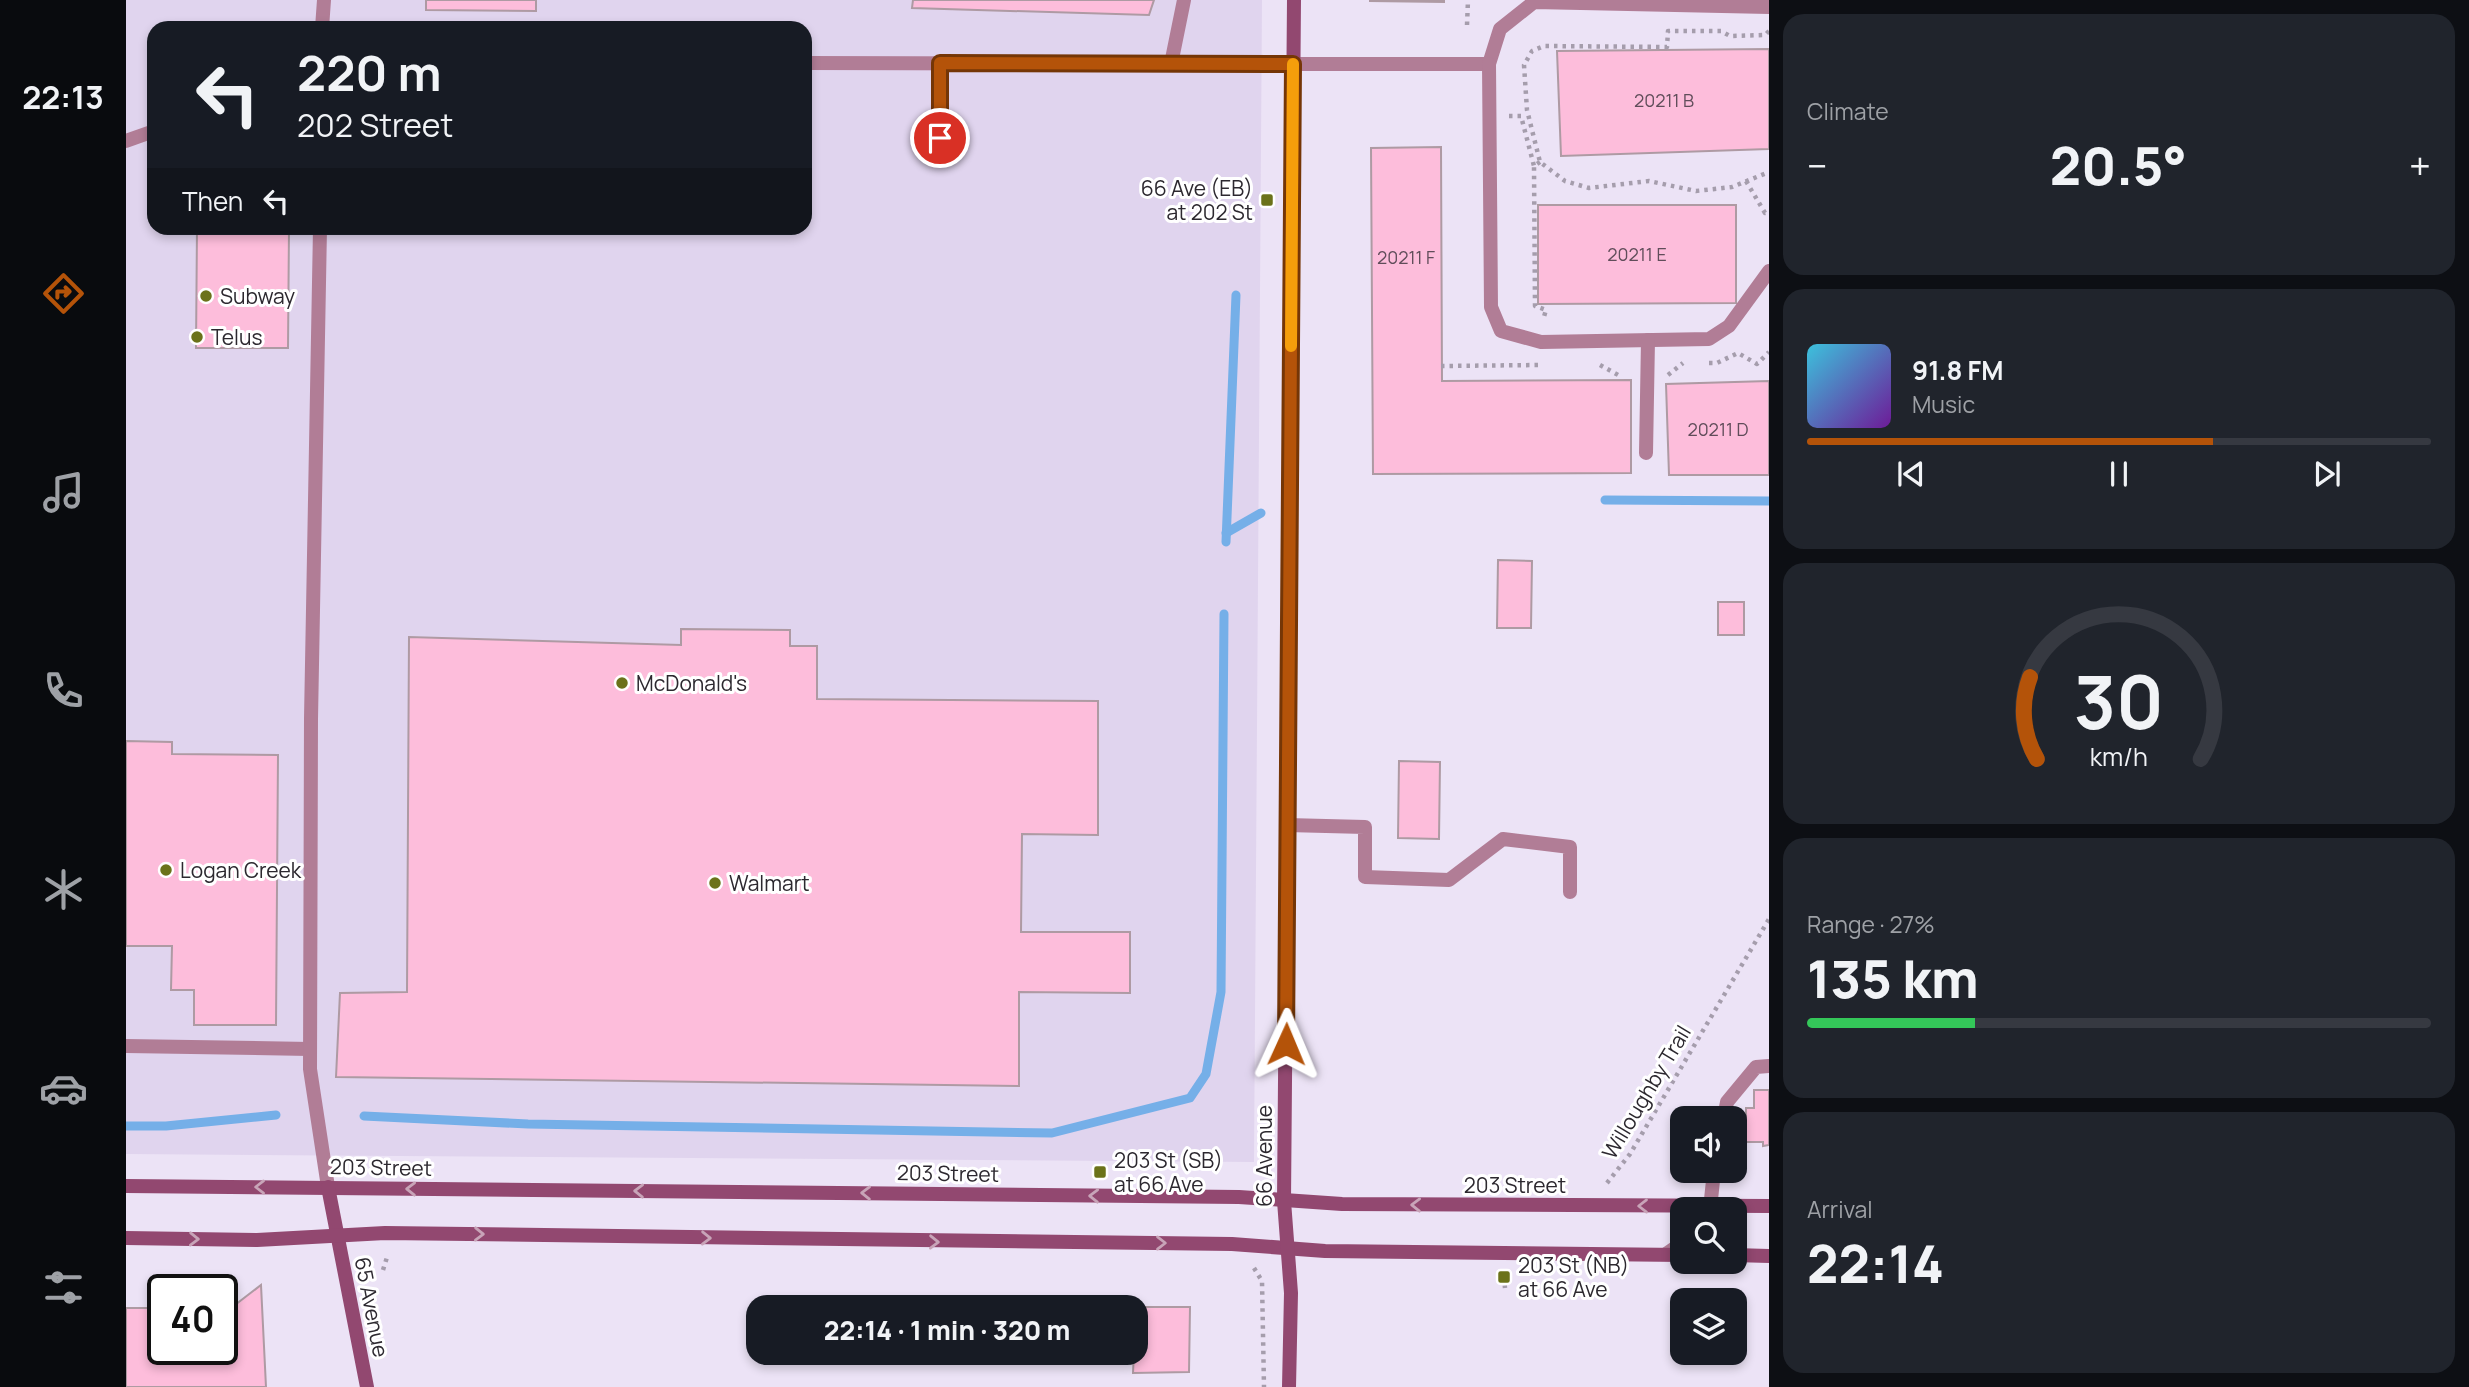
<!DOCTYPE html>
<html lang="en">
<head>
<meta charset="utf-8">
<style>
	:root { --surface:#171b24; --page:#20242c; --text:#f1f3f6; --muted:#9ea1a6; --line:#363941; --accent:#b45309 }
	body { margin:0; font-family:Manrope,sans-serif; background:var(--page); color:var(--text); height:100vh; display:flex; flex-direction:column; font-size:26px; white-space:nowrap }
	* { box-sizing:border-box; margin:0 }
	p { font-size:23px; color:var(--muted) }
	.icon { flex:none; width:38px; height:38px; fill:none; stroke:currentColor; stroke-width:2; stroke-linecap:round; stroke-linejoin:round }
	.map { position:relative; flex:1; overflow:hidden }
	.drawer { display:flex; flex-direction:column; gap:14px; padding:14px; background:#0d0f14; width:700px }
	.drawer>* { flex:none }
	.top-card { position:absolute; left:21px; top:21px; width:665px; height:214px; border-radius:21px; box-shadow:0 4px 10px #0003; background:#171b24; color:var(--text); overflow:hidden }
	.tools { position:absolute; left:1544px; top:1106px; display:grid; gap:14px }
	.tools a { display:grid; place-items:center; width:77px; height:77px; border-radius:14px; background:var(--surface); box-shadow:0 4px 10px #0003; font-size:35px }
	.speed { position:absolute; left:21px; top:1274px; display:flex; gap:14px; font-size:35px; font-weight:700; text-align:center }
	.speed>* { display:grid; place-content:center; width:91px; height:91px; border-radius:50%; background:var(--surface); box-shadow:0 4px 10px #0003; line-height:1 }
	.speed .limit { border:4px solid #111; border-radius:10px; background:#fff; color:#111 }
	.pin { position:absolute; display:grid; place-items:center; width:60px; height:60px; color:#fff; margin:-30px; border:4px solid #fff; border-radius:50%; box-shadow:0 2px 7px #0007 }
	.me { position:absolute; width:77px; margin:-38px; rotate:1deg; stroke-linejoin:round; filter:drop-shadow(0 0 5px #0008) }
	.turn { display:flex; align-items:center; gap:24px; height:147px; padding:0 35px; font-size:32px }
	.turn .icon { width:91px; height:91px; stroke-width:2.5 }
	.turn b { display:block; font-size:49px; line-height:60px }
	.then { display:flex; align-items:center; height:66px; padding:0 35px; background:#0003; gap:14px; font-size:26px }
	.big { font-size:52px; font-weight:800; line-height:1.1 }
	.drawer .widget { flex:1; display:flex; flex-direction:column; justify-content:center; gap:10px; min-width:0; padding:0 24px; border-radius:21px; background:var(--page) }
	.drawer .dial { align-items:center; gap:0 }
	.dial svg { height:182px; overflow:visible; fill:none; stroke:var(--line); stroke-width:7; stroke-linecap:round; text-anchor:middle }
	.dial text { fill:var(--text); stroke:none }
	.song { display:flex; align-items:center; gap:21px }
	.cover { width:84px; height:84px; border-radius:10px; background:linear-gradient(135deg,hsl(190 70% 55%),hsl(280 70% 35%)) }
	.played { height:7px; border-radius:4px; background:linear-gradient(90deg,var(--accent) 65%,var(--line) 65%) }
	.keys { display:flex; justify-content:space-around; direction:ltr }
	.heat { display:flex; justify-content:space-between; align-items:center; font-size:38px; direction:ltr }
	.charge { height:10px; border-radius:5px; background:linear-gradient(90deg,#34c759 27%,var(--line) 0) }
	.trip { position:absolute; left:620px; top:1295px; width:402px; height:70px; border-radius:21px; background:var(--surface); box-shadow:0 4px 10px #0003; font-weight:800; line-height:70px; text-align:center }
	main { display:flex; flex:1; min-height:0 }
	.tab-bar { display:flex; flex-direction:column; width:126px; justify-content:space-around; align-items:center; background:#090b0e; color:var(--muted) }
	.tab-bar .icon { width:49px; height:49px }
	.tab-bar .selected { color:var(--accent) }
	.tab-bar b { font-size:32px; color:var(--text) }
	.map>svg:first-child { display:block }
	.built { fill:#e0d4ee; fill-rule:evenodd }
	.lines { fill:none; stroke-linecap:round; stroke-linejoin:round }
	.stream { stroke:#75afe8; stroke-width:9 }
	.building { fill:#fdbddb; stroke:#ae9aa3; stroke-width:2 }
	.path { stroke:#a59dac; stroke-width:4.5; stroke-dasharray:3.5 5; stroke-linecap:butt }
	.lane { stroke:#b17d96; stroke-width:14 }
	.street { stroke:#b17d96; stroke-width:14 }
	.secondary { stroke:#924870; stroke-width:14 }
	.oneway { stroke:#c8a4b8 }
	.route-casing { stroke:#753606; stroke-width:18 }
	.route { stroke:#b45309; stroke-width:12 }
	.slow { stroke:#f59e0b; stroke-width:12 }
	.poi-dot { fill:#6b721a; stroke:#fff; stroke-width:2.5 }
	.labels { text-anchor:middle; dominant-baseline:central; stroke-width:6; stroke-linejoin:round; paint-order:stroke }
	.number-label { font-size:18px; fill:#604d5a }
	.poi-label { font-size:21px; fill:#2c282f; stroke:#fff; text-anchor:start }
	.street-label { font-size:21px; fill:#2c282f; stroke:#fff }
</style>
</head>
<body>
<main>
<nav class="tab-bar">
<b>22:13</b>
<svg class="icon selected" aria-label="directions" viewBox="0 0 24 24"><path d="M12 3l9 9-9 9-9-9zM9 14v-3h6M13 9l2 2-2 2"/></svg>
<svg class="icon" aria-label="music" viewBox="0 0 24 24"><path d="M9 18V5l10-2v13"/><circle cx="6" cy="18" r="3"/><circle cx="16" cy="16" r="3"/></svg>
<svg class="icon" aria-label="phone" viewBox="0 0 24 24"><path d="M5 4h4l2 5-3 2q2 4 5 5l2-3 5 2v4C11 20 4 13 5 4z"/></svg>
<svg class="icon" aria-label="climate" viewBox="0 0 24 24"><path d="M12 3v18M4 7l16 10M4 17L20 7"/></svg>
<svg class="icon" aria-label="car" viewBox="0 0 24 24"><path d="M5 17H2v-5l4-1 3-4h7l3 4 3 1v5h-3M9 17h6M6 11h13"/><circle cx="7" cy="17" r="2"/><circle cx="17" cy="17" r="2"/></svg>
<svg class="icon" aria-label="filters" viewBox="0 0 24 24"><path d="M4 7h16M4 17h16"/><circle cx="9" cy="7" r="2"/><circle cx="15" cy="17" r="2"/></svg>
</nav>
<div class="map">
<svg width="1643" height="1387" viewBox="0 0 1643 1387">
	<rect width="100%" height="100%" fill="#ece3f6"/>
	<path class="built" d="M0 0H1136L1128 1162 0 1154ZM28 28H679V228H28Z"/>
	<g class="lines">
		<g class="stream">
			<polyline points="1479,500 1643,501"/>
			<polyline points="1100,533 1135,513"/>
			<polyline points="1100,542 1110,295"/>
			<polyline points="238,1116 402,1124 926,1133 1064,1098 1080,1074 1095,992 1098,614"/>
			<polyline points="0,1126 40,1126 150,1115"/>
		</g>
	</g>
	<g class="building">
		<polygon points="300,0 410,0 410,11 300,10"/>
		<polygon points="787,0 1028,0 1023,15 786,8"/>
		<polygon points="1244,0 1318,0 1318,2 1244,1"/>
		<polygon points="1643,49 1643,149 1435,156 1431,51"/>
		<polygon points="1315,147 1316,381 1505,380 1505,473 1247,474 1245,148"/>
		<polygon points="1412,205 1610,205 1610,303 1412,304"/>
		<polygon points="71,228 163,228 162,348 70,348"/>
		<polygon points="1643,381 1643,475 1543,475 1540,384"/>
		<polygon points="1372,560 1406,561 1405,628 1371,628"/>
		<rect x="1592" y="602" width="26" height="33"/>
		<polygon points="555,629 664,630 664,646 691,646 691,699 972,701 972,835 896,834 895,932 1004,932 1004,993 893,992 893,1086 210,1077 214,993 281,992 283,637 555,645"/>
		<polygon points="0,741 46,742 46,754 152,755 150,1025 68,1025 68,990 45,990 46,946 0,946"/>
		<polygon points="1273,761 1314,762 1313,839 1272,838"/>
		<polygon points="1628,1090 1643,1090 1643,1145 1637,1146 1637,1142 1620,1142 1620,1108 1628,1108"/>
		<polygon points="135,1285 140,1387 0,1387 0,1308 37,1308 37,1349 96,1349 96,1315"/>
		<polygon points="1010,1307 1064,1307 1063,1372 1007,1373"/>
	</g>
	<g class="lines">
		<g class="path">
			<polyline points="1341,25 1342,0"/>
			<polyline points="1643,31 1639,35 1604,36 1595,31 1542,31 1541,47 1418,46 1406,51 1398,65 1401,110 1414,162 1439,181 1463,188 1523,181 1570,191 1606,187 1643,172"/>
			<polyline points="1383,116 1395,116 1408,166"/>
			<polyline points="1414,162 1408,166 1409,306 1420,310 1417,320"/>
			<polyline points="1620,181 1639,213 1643,212"/>
			<polyline points="1583,363 1591,363 1612,353 1631,364 1643,352"/>
			<polyline points="1474,365 1494,376"/>
			<polyline points="1315,366 1413,365"/>
			<polyline points="1542,375 1557,363"/>
			<polyline points="1481,1183 1504,1154 1643,919"/>
			<polyline points="1128,1268 1136,1281 1138,1387"/>
			<polyline points="257,1270 262,1254"/>
			<polyline points="1378,1277 1379,1288"/>
		</g>
		<g class="lane">
			<polyline points="814,63 814,138"/>
			<polyline points="1045,64 1058,0"/>
			<polyline points="1167,64 1363,64 1374,29 1408,2 1643,7"/>
			<polyline points="1363,64 1365,307 1375,331 1415,342 1583,339 1603,326 1643,271"/>
			<polyline points="1520,453 1522,340"/>
			<polyline points="1161,825 1239,827 1239,877 1323,880 1377,839 1444,847 1444,892"/>
			<polyline points="0,1046 184,1049"/>
			<polyline points="1598,1118 1601,1102 1630,1067 1643,1066"/>
			<polyline points="1584,1209 1588,1171"/>
			<polyline points="1540,1254 1556,1243"/>
		</g>
		<g class="street">
			<polyline points="196,28 198,0"/>
			<polyline points="679,63 1167,64"/>
			<polyline points="0,141 28,131"/>
			<polyline points="194,228 185,719 184,1069 202,1187"/>
		</g>
		<g class="secondary">
			<polyline points="0,1186 1113,1197 1216,1204 1643,1206"/>
			<polyline points="202,1187 241,1387"/>
			<polyline points="0,1238 131,1240 259,1233 1106,1244 1199,1251 1556,1255"/>
			<polyline points="1608,1255 1643,1256"/>
			<polyline points="1163,1387 1165,1293 1158,1201 1168,0"/>
		</g>
	</g>
	<defs><path id="oneway-chevron" d="M-2-3.5L2.5 0L-2 3.5" fill="none" stroke-width="1.6" stroke-linecap="round" stroke-linejoin="round" transform="scale(1.75)"/></defs>
	<g class="oneway">
		<use href="#oneway-chevron" transform="translate(134 1187) rotate(-180)"/>
		<use href="#oneway-chevron" transform="translate(285 1189) rotate(-179)"/>
		<use href="#oneway-chevron" transform="translate(513 1191) rotate(-179)"/>
		<use href="#oneway-chevron" transform="translate(740 1193) rotate(-179)"/>
		<use href="#oneway-chevron" transform="translate(968 1196) rotate(-179)"/>
		<use href="#oneway-chevron" transform="translate(1290 1205) rotate(-179)"/>
		<use href="#oneway-chevron" transform="translate(1517 1206) rotate(180)"/>
		<use href="#oneway-chevron" transform="translate(353 1234) rotate(1)"/>
		<use href="#oneway-chevron" transform="translate(580 1238) rotate(1)"/>
		<use href="#oneway-chevron" transform="translate(68 1239) rotate(1)"/>
		<use href="#oneway-chevron" transform="translate(808 1242) rotate(1)"/>
		<use href="#oneway-chevron" transform="translate(1035 1243)"/>
	</g>
	<g class="lines">
		<g class="route-casing">
			<polyline id="route" points="814,138 814,63 1167,64 1160,1044"/>
		</g>
		<use href="#route" class="route"/>
		<polyline class="slow" points="1165,346 1167,64"/>
	</g>
	<g class="poi-dot">
		<rect x="1134" y="193" width="14" height="14" rx="3.5"/>
		<circle cx="80" cy="296" r="7"/>
		<circle cx="71" cy="337" r="7"/>
		<circle cx="496" cy="683" r="7"/>
		<circle cx="40" cy="870" r="7"/>
		<circle cx="589" cy="883" r="7"/>
		<rect x="967" y="1165" width="14" height="14" rx="3.5"/>
		<rect x="1371" y="1270" width="14" height="14" rx="3.5"/>
	</g>
	<g class="labels">
		<g class="number-label">
			<text x="1538" y="100">20211 B</text>
			<text x="1511" y="254">20211 E</text>
			<text x="1280" y="257">20211 F</text>
			<text x="1592" y="429">20211 D</text>
		</g>
		<g class="poi-label">
			<text x="1127" y="188" text-anchor="end">66 Ave (EB)<tspan x="1127" dy="24">at 202 St</tspan></text>
			<text x="94" y="296">Subway</text>
			<text x="85" y="337">Telus</text>
			<text x="510" y="683">McDonald's</text>
			<text x="54" y="870">Logan Creek</text>
			<text x="603" y="883">Walmart</text>
			<text x="988" y="1160">203 St (SB)<tspan x="988" dy="24">at 66 Ave</tspan></text>
			<text x="1392" y="1265">203 St (NB)<tspan x="1392" dy="24">at 66 Ave</tspan></text>
		</g>
		<g class="street-label">
			<text transform="translate(1520 1092) rotate(-59)">Willoughby Trail</text>
			<text transform="translate(1138 1156) rotate(-90)">66 Avenue</text>
			<text transform="translate(255 1167) rotate(1)">203 Street</text>
			<text transform="translate(822 1173) rotate(1)">203 Street</text>
			<text x="1389" y="1185">203 Street</text>
			<text transform="translate(246 1307) rotate(79)">65 Avenue</text>
		</g>
	</g>
</svg>
<div class="tools">
<a><svg class="icon" aria-label="sound" viewBox="0 0 24 24"><path d="M4 9h4l5-4v14l-5-4H4zM17 9q2 3 0 6"/></svg></a>
<a><svg class="icon" aria-label="search" viewBox="0 0 24 24"><circle cx="10" cy="10" r="6"/><path d="M15 15l6 6"/></svg></a>
<a><svg class="icon" aria-label="layers" viewBox="0 0 24 24"><path d="M12 4l9 5-9 5-9-5zM3 14l9 5 9-5"/></svg></a>
</div>
<div class="speed"><div class="limit">40</div></div>
<div class="pin" style="left:814px;top:138px;background:#d93025"><svg class="icon" aria-label="arrive" viewBox="0 0 24 24"><path d="M6 21V4h12l-3 4 3 4H6"/></svg></div>
<svg class="me" style="left:1160px;top:1044px" viewBox="-20 -20 40 40"><path d="M0-17L14 15 0 8-14 15z" fill="#b45309" stroke="#fff" stroke-width="4"/></svg>
<div class="trip">22:14 · 1 min · 320 m</div>
<div class="top-card">
<div class="turn"><svg class="icon" aria-label="left" viewBox="0 0 24 24"><path d="M17 20v-9H6M10 6l-5 5 5 5"/></svg><div><b>220 m</b>202 Street</div></div>
<div class="then">Then<svg class="icon" aria-label="left" viewBox="0 0 24 24"><path d="M17 20v-9H6M10 6l-5 5 5 5"/></svg></div>
</div>
</div>
<section class="drawer">
<div class="widget"><p>Climate</p>
<div class="heat"><a>−</a><b class="big">20.5°</b><a>+</a></div>
</div>
<div class="widget">
<div class="song"><i class="cover"></i><div><b>91.8 FM</b><p>Music</p></div></div>
<div class="played"></div>
<div class="keys"><svg class="icon" aria-label="previous" viewBox="0 0 24 24"><path d="M18 5L8 12l10 7zM5 5v14"/></svg><svg class="icon" aria-label="pause" viewBox="0 0 24 24"><path d="M8 5v14M16 5v14"/></svg><svg class="icon" aria-label="next" viewBox="0 0 24 24"><path d="M6 5l10 7-10 7zM19 5v14"/></svg></div>
</div>
<div class="widget dial"><svg viewBox="0 0 100 80">
<path d="M14 69A42 42 0 1 1 86 69"/>
<path d="M14 69A42 42 0 0 1 11 33" stroke="#b45309"/>
<text x="50" y="56" font-size="32" font-weight="700">30</text>
<text x="50" y="72" font-size="11">km/h</text>
</svg></div>
<div class="widget"><p>Range · 27%</p><b class="big">135 km</b><div class="charge"></div></div>
<div class="widget"><p>Arrival</p><b class="big">22:14</b></div>
</section>
</main>
</body>
</html>
